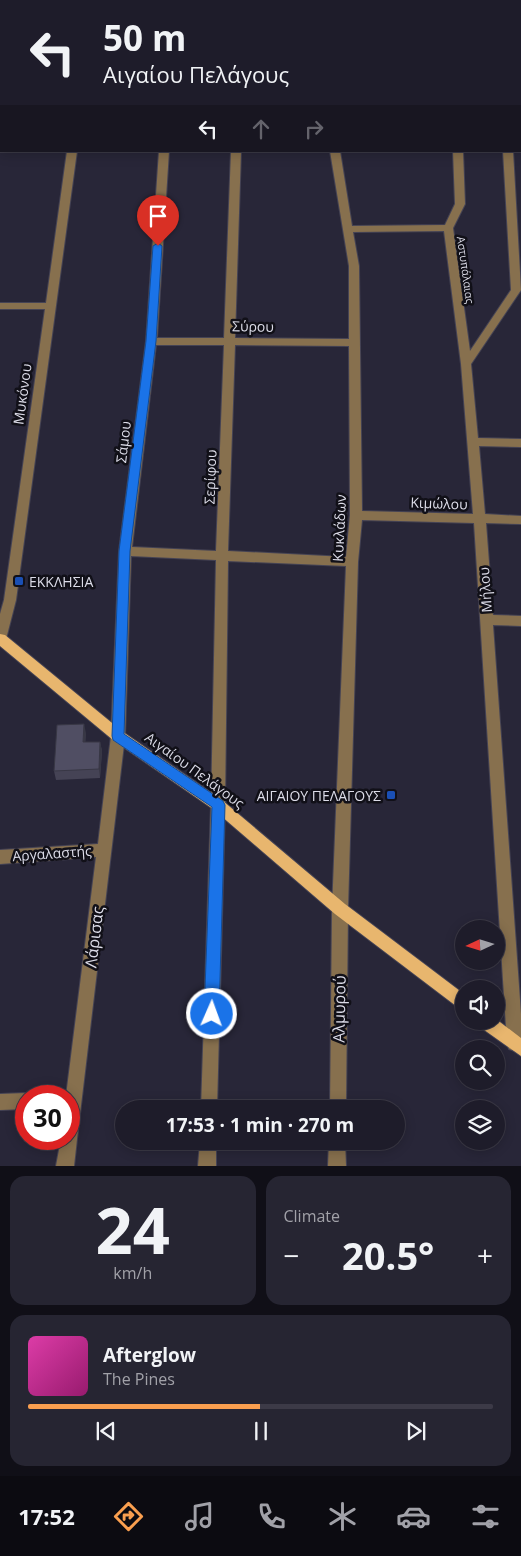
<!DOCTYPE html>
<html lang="en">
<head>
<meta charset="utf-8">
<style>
	:root { --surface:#1e1c2a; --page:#262532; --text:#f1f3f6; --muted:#a1a1a8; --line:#3c3a47; --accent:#fa9f4f }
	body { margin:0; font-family:"Open Sans",sans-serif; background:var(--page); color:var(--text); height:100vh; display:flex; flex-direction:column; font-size:19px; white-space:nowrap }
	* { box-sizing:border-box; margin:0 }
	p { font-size:16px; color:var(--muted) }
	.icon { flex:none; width:28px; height:28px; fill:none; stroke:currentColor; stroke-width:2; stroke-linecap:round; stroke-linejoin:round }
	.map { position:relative; height:1166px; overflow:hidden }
	.details { display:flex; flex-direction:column; gap:10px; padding:10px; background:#100f17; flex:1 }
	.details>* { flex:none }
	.top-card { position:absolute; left:0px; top:0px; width:521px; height:152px; box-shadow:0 2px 12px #0003,0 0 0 1px var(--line); background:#1e1c2a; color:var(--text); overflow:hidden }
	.needle { width:32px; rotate:266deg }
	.controls { position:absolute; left:455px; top:920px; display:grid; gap:10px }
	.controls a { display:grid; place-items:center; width:50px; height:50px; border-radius:50%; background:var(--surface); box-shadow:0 2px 12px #0003,0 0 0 1px var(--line); font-size:25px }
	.speed { position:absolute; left:15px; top:1085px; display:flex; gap:10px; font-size:25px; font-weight:700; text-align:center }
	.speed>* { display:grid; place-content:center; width:65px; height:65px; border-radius:50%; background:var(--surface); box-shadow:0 2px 12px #0003,0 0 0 1px var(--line); line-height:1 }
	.speed .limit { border:8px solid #d22; background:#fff; color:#111 }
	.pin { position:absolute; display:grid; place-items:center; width:42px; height:42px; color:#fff; margin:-51px -21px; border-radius:50% 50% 50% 0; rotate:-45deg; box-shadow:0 0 5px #0007 }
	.pin .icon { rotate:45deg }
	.me { position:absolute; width:55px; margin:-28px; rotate:2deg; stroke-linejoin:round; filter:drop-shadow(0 0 4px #0008) }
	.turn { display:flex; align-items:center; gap:18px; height:105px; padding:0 20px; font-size:22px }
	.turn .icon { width:65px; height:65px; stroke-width:2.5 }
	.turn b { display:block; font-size:35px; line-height:42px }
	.lanes { display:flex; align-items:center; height:48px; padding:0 20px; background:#0003; justify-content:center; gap:25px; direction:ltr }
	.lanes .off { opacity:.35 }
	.big { font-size:38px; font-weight:700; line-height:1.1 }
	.details .tile { flex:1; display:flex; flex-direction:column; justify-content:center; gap:8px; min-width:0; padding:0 18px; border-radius:15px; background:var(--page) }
	.details .dial { align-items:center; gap:0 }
	.dial b { font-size:65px; line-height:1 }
	.song { display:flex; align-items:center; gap:15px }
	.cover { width:60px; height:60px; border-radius:8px; background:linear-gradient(135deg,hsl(320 70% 55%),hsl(320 70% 35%)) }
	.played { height:5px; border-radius:2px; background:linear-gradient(90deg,var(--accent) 50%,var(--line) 50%) }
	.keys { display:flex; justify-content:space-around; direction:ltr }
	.heat { display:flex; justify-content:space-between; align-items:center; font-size:28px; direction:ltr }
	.details .tiles { flex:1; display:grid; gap:10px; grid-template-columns:1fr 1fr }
	.tile:last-child { grid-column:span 2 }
	.trip { position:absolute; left:115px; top:1100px; width:290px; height:50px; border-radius:25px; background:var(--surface); box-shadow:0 2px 12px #0003,0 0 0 1px var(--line); font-weight:700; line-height:50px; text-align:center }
	.tab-bar { display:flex; height:80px; justify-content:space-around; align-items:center; background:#0c0b11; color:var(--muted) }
	.tab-bar .icon { width:35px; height:35px }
	.tab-bar .selected { color:var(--accent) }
	.tab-bar b { font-size:22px; color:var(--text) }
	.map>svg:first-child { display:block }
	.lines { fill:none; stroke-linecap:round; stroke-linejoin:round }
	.minor-casing { stroke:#454354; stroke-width:2 }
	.major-casing { stroke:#454354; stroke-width:2 }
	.minor { fill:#87704e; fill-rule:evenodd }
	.major { fill:#e8b66e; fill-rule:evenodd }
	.wall { fill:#454355 }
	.shaded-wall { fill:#383745 }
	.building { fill:#504e63; stroke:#383745 }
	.route { fill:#1a73e8; stroke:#114b97 }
	.transit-dot { fill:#1a4fb4; stroke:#111018; stroke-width:2 }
	.labels { text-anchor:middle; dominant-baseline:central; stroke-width:5; stroke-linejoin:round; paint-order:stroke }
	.far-street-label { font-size:11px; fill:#dcdce8; stroke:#111018 }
	.street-label { font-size:14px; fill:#dcdce8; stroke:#111018 }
	.poi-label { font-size:14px; fill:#dcdce8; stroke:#111018; text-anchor:start }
	.near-street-label { font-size:16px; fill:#dcdce8; stroke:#111018 }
</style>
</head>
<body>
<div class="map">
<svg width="521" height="1166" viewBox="0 0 521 1166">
	<rect width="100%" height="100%" fill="#282638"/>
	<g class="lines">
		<g class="minor-casing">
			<g id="minor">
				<rect x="6" y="0" width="8" height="1"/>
				<polygon points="71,0 104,0 105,1 72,1"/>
				<rect x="216" y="0" width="8" height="1"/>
				<rect x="349" y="0" width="8" height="1"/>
				<rect x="444" y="0" width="8" height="1"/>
				<rect x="496" y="0" width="8" height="1"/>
				<rect x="0" y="121" width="1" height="6"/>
				<rect x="520" y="123" width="1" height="6"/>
				<polygon points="67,151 77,151 16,600 6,639 5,643 0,644 0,614 4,600 45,309 0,309 0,303 46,303"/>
				<path d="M159 151H169L157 338H224L231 151H241L235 338 349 339V266L330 151H340L352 226 445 225 455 204 453 151H463L465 204 453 228 470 351 511 290 503 151H513L521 290 471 364 478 438 521 439V447L479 446 485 514 521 516V524L486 523 493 615 521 616V626L493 625 521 1014V1048L515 1051 509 1049 507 1043 474 523 362 520 358 562 348 909 346 1109H330L332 909 346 566 228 561 225 805 217 1109H201L211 805 216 560 131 556 125 736 77 1139 74 1166H56L61 1139H69V1096H66L96 857 0 864V850L98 844 111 736 119 551 146 341ZM444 231 461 364 473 514 362 511 359 266 353 232ZM156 345H224L216 551 132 547ZM235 345 349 346 350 515 346 557 228 551Z"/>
				<polygon points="26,1093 32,1096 26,1096 26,1109 0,1110 0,1094"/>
				<polygon points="200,1141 216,1141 216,1166 198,1166"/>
				<polygon points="329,1141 345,1141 346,1166 328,1166"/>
			</g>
		</g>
		<g class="major-casing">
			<g id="major">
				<polygon points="0,634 5,635 123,732 223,801 345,904 464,994 464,1012 335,914 213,809 113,740 0,646"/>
				<polygon points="496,1019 521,1038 521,1056 480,1027 478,1021 496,1021"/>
			</g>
		</g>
		<use href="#minor" class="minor"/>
		<use href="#major" class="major"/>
	</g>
	<polygon class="wall" points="86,733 85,742 100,742 102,751 100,778 56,780 54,771"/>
	<g class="shaded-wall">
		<polygon points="84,724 86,733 85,752 83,742"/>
		<polygon points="100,742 102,751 100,778 99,769"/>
	</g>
	<polygon class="building" points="84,724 83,742 100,742 99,769 54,771 57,725"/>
	<polygon class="route" points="158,243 162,246 156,341 130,551 124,734 223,801 225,805 219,1014 217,1019 212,1021 207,1019 204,1014 212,807 113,740 112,736 119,551 146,341 153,246"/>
	<g class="transit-dot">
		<rect x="14" y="576" width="10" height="10" rx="2.5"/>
		<rect x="386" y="790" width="10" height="10" rx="2.5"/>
	</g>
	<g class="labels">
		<g class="far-street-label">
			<text transform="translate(466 270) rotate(82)">Αστυπάλαιας</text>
		</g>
		<g class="street-label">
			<text transform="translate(253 326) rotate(1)">Σύρου</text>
			<text transform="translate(22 394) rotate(-82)">Μυκόνου</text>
			<text transform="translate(123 442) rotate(-83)">Σάμου</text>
			<text transform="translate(210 477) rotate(-88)">Σερίφου</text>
			<text transform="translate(439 503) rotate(2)">Κιμώλου</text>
			<text transform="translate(339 528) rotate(-87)">Κυκλάδων</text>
			<text transform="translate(485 590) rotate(-94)">Μήλου</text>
			<text transform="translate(195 770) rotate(36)">Αιγαίου Πελάγους</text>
			<text transform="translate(52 853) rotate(-4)">Αργαλαστής</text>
		</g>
		<g class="poi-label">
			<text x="29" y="581">ΕΚΚΛΗΣΙΑ</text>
			<text x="381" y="795" text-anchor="end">ΑΙΓΑΙΟΥ ΠΕΛΑΓΟΥΣ</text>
		</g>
		<g class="near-street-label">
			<text transform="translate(94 937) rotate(-83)">Λάρισας</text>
			<text transform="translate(339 1009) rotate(-89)">Αλμυρού</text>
		</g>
	</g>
</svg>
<div class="controls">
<a><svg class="needle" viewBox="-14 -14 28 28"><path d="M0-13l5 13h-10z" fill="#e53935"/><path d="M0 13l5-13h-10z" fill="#a1a1a8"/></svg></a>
<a><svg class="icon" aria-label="sound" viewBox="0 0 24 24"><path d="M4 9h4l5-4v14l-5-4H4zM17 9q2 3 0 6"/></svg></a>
<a><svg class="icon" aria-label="search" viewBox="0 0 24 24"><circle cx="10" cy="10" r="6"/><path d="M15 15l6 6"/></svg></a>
<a><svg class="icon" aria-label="layers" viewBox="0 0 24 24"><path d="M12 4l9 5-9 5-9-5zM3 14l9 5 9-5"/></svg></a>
</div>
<div class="speed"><div class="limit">30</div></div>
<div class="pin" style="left:158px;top:246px;background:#d93025"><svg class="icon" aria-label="arrive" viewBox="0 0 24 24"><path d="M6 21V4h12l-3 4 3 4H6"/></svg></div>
<svg class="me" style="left:212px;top:1014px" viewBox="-20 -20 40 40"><circle r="17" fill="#1a73e8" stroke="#fff" stroke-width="3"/><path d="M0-11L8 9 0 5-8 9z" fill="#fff"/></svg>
<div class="trip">17:53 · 1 min · 270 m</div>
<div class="top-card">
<div class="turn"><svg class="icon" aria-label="left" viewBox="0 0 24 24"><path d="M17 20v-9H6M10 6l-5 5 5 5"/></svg><div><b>50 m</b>Αιγαίου Πελάγους</div></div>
<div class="lanes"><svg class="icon" aria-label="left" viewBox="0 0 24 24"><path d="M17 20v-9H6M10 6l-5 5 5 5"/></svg><svg class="icon off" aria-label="ahead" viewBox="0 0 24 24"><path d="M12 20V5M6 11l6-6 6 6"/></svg><svg class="icon off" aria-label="right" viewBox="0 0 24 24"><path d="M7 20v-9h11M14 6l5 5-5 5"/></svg></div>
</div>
</div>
<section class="details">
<div class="tiles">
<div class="tile dial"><b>24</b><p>km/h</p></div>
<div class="tile"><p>Climate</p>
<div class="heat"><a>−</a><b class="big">20.5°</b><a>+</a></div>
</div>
<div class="tile">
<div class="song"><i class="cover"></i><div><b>Afterglow</b><p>The Pines</p></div></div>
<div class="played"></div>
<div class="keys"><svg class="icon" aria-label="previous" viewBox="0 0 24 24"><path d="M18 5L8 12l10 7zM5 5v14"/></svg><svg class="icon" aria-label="pause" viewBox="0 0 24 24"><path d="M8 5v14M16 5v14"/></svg><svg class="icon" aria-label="next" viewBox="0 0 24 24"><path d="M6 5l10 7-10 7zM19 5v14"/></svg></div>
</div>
</div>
</section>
<nav class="tab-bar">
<b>17:52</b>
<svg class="icon selected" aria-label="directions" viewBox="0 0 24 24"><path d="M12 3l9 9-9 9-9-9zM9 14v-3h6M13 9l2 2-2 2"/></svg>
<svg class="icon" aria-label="music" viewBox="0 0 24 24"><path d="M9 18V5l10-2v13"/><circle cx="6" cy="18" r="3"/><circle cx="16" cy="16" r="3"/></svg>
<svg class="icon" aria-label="phone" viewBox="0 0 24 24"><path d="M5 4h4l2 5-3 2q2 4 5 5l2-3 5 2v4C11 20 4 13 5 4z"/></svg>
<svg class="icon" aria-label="climate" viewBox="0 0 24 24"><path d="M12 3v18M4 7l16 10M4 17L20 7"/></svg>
<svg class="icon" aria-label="car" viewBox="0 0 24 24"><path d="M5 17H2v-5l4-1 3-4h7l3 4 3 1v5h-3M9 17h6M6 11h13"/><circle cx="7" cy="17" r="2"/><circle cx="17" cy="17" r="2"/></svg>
<svg class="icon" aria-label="filters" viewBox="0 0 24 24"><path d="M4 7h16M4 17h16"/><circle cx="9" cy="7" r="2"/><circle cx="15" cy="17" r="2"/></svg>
</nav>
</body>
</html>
